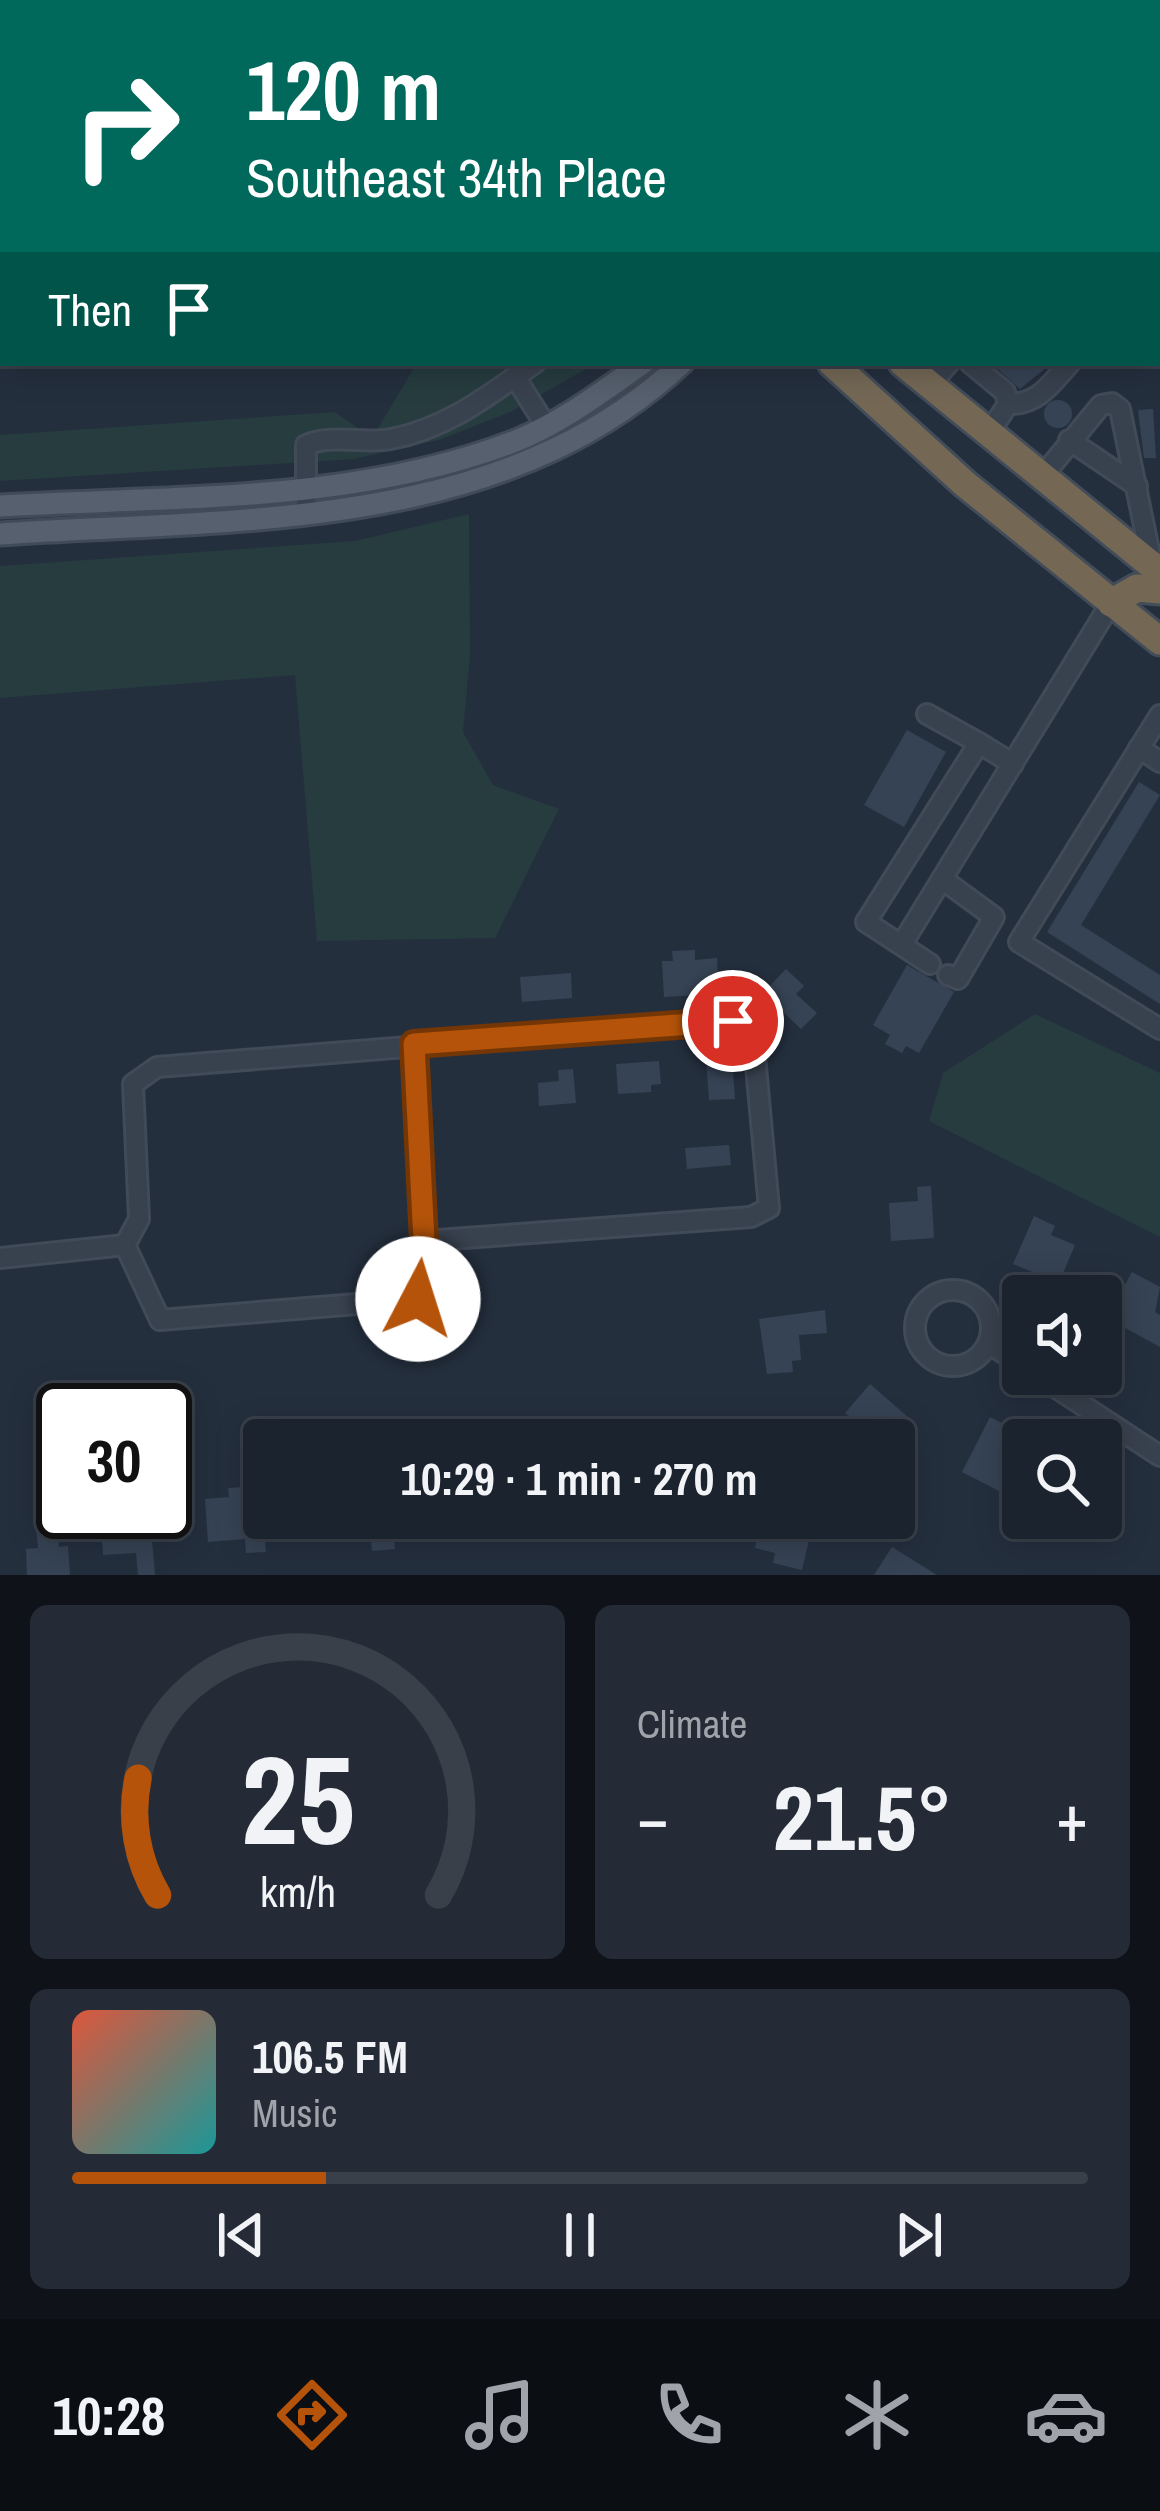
<!DOCTYPE html>
<html lang="en">
<head>
<meta charset="utf-8">
<style>
	:root { --surface:#1b232e; --page:#242b36; --text:#f1f3f6; --muted:#a0a4aa; --line:#39404a; --accent:#b45309 }
	body { margin:0; font-family:"Archivo Narrow",sans-serif; background:var(--page); color:var(--text); height:100vh; display:flex; flex-direction:column; font-size:45px; white-space:nowrap }
	* { box-sizing:border-box; margin:0 }
	p { font-size:39px; color:var(--muted) }
	.icon { flex:none; width:66px; height:66px; fill:none; stroke:currentColor; stroke-width:2; stroke-linecap:round; stroke-linejoin:round }
	.map { position:relative; height:1575px; overflow:hidden }
	.drawer { display:flex; flex-direction:column; gap:30px; padding:30px; background:#0f1319; flex:1 }
	.drawer>* { flex:none }
	.guide { position:absolute; left:0px; top:0px; width:1161px; height:366px; box-shadow:0 6px 30px #0003,0 0 0 3px var(--line); background:#00695c; color:#fff; overflow:hidden }
	.controls { position:absolute; left:1002px; top:1275px; display:grid; gap:24px }
	.controls a { display:grid; place-items:center; width:120px; height:120px; border-radius:12px; background:var(--surface); box-shadow:0 6px 30px #0003,0 0 0 3px var(--line); font-size:60px }
	.speed { position:absolute; left:36px; top:1383px; display:flex; gap:24px; font-size:60px; font-weight:700; text-align:center }
	.speed>* { display:grid; place-content:center; width:156px; height:156px; border-radius:50%; background:var(--surface); box-shadow:0 6px 30px #0003,0 0 0 3px var(--line); line-height:1 }
	.speed .limit { border:6px solid #111; border-radius:18px; background:#fff; color:#111 }
	.pin { position:absolute; display:grid; place-items:center; width:102px; height:102px; color:#fff; margin:-51px; border:6px solid #fff; border-radius:50%; box-shadow:0 3px 12px #0007 }
	.me { position:absolute; width:132px; margin:-66px; rotate:5deg; stroke-linejoin:round; filter:drop-shadow(0 0 9px #0008) }
	.turn { display:flex; align-items:center; gap:42px; height:252px; padding:0 48px; font-size:54px }
	.turn .icon { width:156px; height:156px; stroke-width:2.5 }
	.turn b { display:block; font-size:84px; line-height:102px }
	.then { display:flex; align-items:center; height:114px; padding:0 48px; background:#0003; gap:24px; font-size:45px }
	.big { font-size:90px; font-weight:800; line-height:1.1 }
	.drawer .card { flex:1; display:flex; flex-direction:column; justify-content:center; gap:18px; min-width:0; padding:0 42px; border-radius:18px; background:var(--page) }
	.drawer .dial { align-items:center; gap:0 }
	.dial svg { height:312px; overflow:visible; fill:none; stroke:var(--line); stroke-width:7; stroke-linecap:round; text-anchor:middle }
	.dial text { fill:var(--text); stroke:none }
	.song { display:flex; align-items:center; gap:36px }
	.cover { width:144px; height:144px; border-radius:18px; background:linear-gradient(135deg,hsl(10 70% 55%),hsl(180 70% 35%)) }
	.played { height:12px; border-radius:6px; background:linear-gradient(90deg,var(--accent) 25%,var(--line) 25%) }
	.keys { display:flex; justify-content:space-around; direction:ltr }
	.heat { display:flex; justify-content:space-between; align-items:center; font-size:66px; direction:ltr }
	.drawer .tiles { flex:1; display:grid; gap:30px; grid-template-columns:1fr 1fr }
	.card:last-child { grid-column:span 2 }
	.trip { position:absolute; left:243px; top:1419px; width:672px; height:120px; border-radius:12px; background:var(--surface); box-shadow:0 6px 30px #0003,0 0 0 3px var(--line); font-weight:800; line-height:120px; text-align:center }
	.tabs { display:flex; height:192px; justify-content:space-around; align-items:center; background:#0b0e12; color:var(--muted) }
	.tabs .icon { width:84px; height:84px }
	.tabs .current { color:var(--accent) }
	.tabs b { font-size:54px; color:var(--text) }
	.map>svg:first-child { display:block }
	.green { fill:#263c3f }
	.building { fill:#364354 }
	.lines { fill:none; stroke-linecap:round; stroke-linejoin:round }
	.minor-casing { stroke:#414a57; stroke-width:24 }
	.major-casing { stroke:#414a57; stroke-width:27 }
	.highway-casing { stroke:#434c59; stroke-width:33 }
	.minor { stroke:#38414e; stroke-width:18 }
	.major { stroke:#56606e; stroke-width:21 }
	.highway { stroke:#746855; stroke-width:27 }
	.route-casing { stroke:#753606; stroke-width:30 }
	.route { stroke:#b45309; stroke-width:21 }
</style>
</head>
<body>
<div class="map">
<svg width="1160" height="1575" viewBox="0 0 1160 1575">
	<rect width="100%" height="100%" fill="#242f3e"/>
	<g class="green">
		<polygon points="417,363 597,363 510,412 439,440 354,459 0,481 0,435 335,412 372,438"/>
		<polygon points="469,514 470,656 463,732 493,785 559,809 495,938 317,941 295,675 0,698 0,566 355,541"/>
		<polygon points="1035,1014 1160,1073 1160,1237 929,1121 943,1073"/>
	</g>
	<g class="building">
		<polygon points="991,363 1052,363 1020,389"/>
		<circle cx="1058" cy="414" r="14"/>
		<polygon points="1153,409 1156,458 1144,458 1138,410"/>
		<polygon points="907,730 946,752 904,827 864,805"/>
		<polygon points="1139,782 1160,795 1081,925 1160,975 1160,1004 1047,932"/>
		<polygon points="695,950 695,960 717,958 719,994 664,997 662,961 673,961 672,951"/>
		<polygon points="907,965 954,992 919,1053 906,1046 902,1053 885,1044 890,1035 873,1025"/>
		<polygon points="786,969 804,986 796,994 817,1013 801,1029 763,993"/>
		<polygon points="571,973 572,998 522,1002 520,977"/>
		<polygon points="732,1058 735,1099 709,1100 706,1059"/>
		<polygon points="659,1061 661,1084 651,1085 651,1092 618,1094 616,1064"/>
		<polygon points="573,1069 576,1103 539,1106 538,1083 559,1081 558,1070"/>
		<polygon points="729,1145 731,1165 687,1169 685,1148"/>
		<polygon points="931,1186 934,1238 891,1241 889,1203 918,1201 917,1187"/>
		<polygon points="1034,1216 1055,1226 1051,1235 1075,1245 1059,1283 1013,1264"/>
		<polygon points="1132,1272 1160,1287 1155,1312 1160,1315 1160,1347 1107,1318"/>
		<polygon points="825,1310 827,1333 799,1335 801,1360 792,1361 793,1372 767,1374 759,1319"/>
		<polygon points="870,1384 909,1418 904,1423 910,1429 901,1440 878,1440 845,1413"/>
		<polygon points="590,1417 592,1440 532,1440 530,1423"/>
		<polygon points="990,1417 1010,1427 1003,1440 1023,1450 1003,1493 962,1472"/>
		<polygon points="261,1486 266,1552 246,1553 245,1539 208,1542 205,1499 229,1497 228,1488"/>
		<polygon points="1101,1491 1125,1503 1111,1530 1101,1522 1096,1531 1069,1518 1101,1518"/>
		<polygon points="181,1517 182,1538 152,1540 155,1575 138,1575 136,1553 103,1555 101,1522"/>
		<polygon points="348,1518 392,1518 395,1549 372,1551 371,1540 350,1542"/>
		<polygon points="446,1518 487,1518 488,1531 447,1534"/>
		<polygon points="762,1518 812,1527 802,1570 773,1563 775,1553 755,1548"/>
		<polygon points="57,1526 59,1547 68,1546 70,1575 27,1575 26,1549 38,1548 36,1527"/>
		<polygon points="892,1547 937,1575 874,1575"/>
	</g>
	<g class="lines">
		<g class="minor-casing">
			<g id="minor">
				<polyline points="135,0 140,3"/>
				<polyline points="373,0 378,3"/>
				<polyline points="599,0 602,3"/>
				<polyline points="933,0 935,3"/>
				<polyline points="810,1 811,0"/>
				<polyline points="10,3 11,0"/>
				<polyline points="469,3 476,0"/>
				<polyline points="0,27 3,20"/>
				<polyline points="970,363 1005,392 1008,404 987,436"/>
				<polyline points="515,377 546,426"/>
				<polyline points="929,386 949,363"/>
				<path d="M1008 404C1038 405 1051 384 1070 363"/>
				<polyline points="1069,440 1137,486"/>
				<polyline points="1040,479 1101,405 1112,403 1120,409 1152,565"/>
				<path d="M306 513V445C332 434 363 444 391 439 448 428 489 395 535 363"/>
				<polyline points="927,714 979,743"/>
				<polyline points="1160,715 1019,942 1160,1029"/>
				<polyline points="1139,748 1160,762"/>
				<polyline points="942,879 994,917 958,979 948,975"/>
				<polyline points="902,944 1111,603"/>
				<polyline points="930,964 866,922 979,743 1013,764"/>
				<polyline points="414,1044 424,1241 418,1299 160,1320 125,1245 139,1219 133,1084 157,1067 733,1021 753,1034 769,1208 751,1217 424,1241"/>
				<polyline points="0,1258 125,1245"/>
				<circle cx="953" cy="1328" r="38"/>
				<polyline points="990,1344 1023,1366"/>
				<polyline points="1035,1374 1160,1456"/>
			</g>
		</g>
		<g class="major-casing">
			<g id="major">
				<polyline points="1158,11 1160,12"/>
				<polyline points="1158,39 1160,39"/>
				<path d="M0 506C171 496 356 504 518 440 564 421 603 391 643 363"/>
				<path d="M0 534C232 518 499 534 682 363"/>
			</g>
		</g>
		<g class="highway-casing">
			<g id="highway">
				<polyline points="499,0 501,3"/>
				<polyline points="540,0 543,3"/>
				<polyline points="832,363 965,484 1160,641"/>
				<polyline points="903,363 1160,572"/>
				<polyline points="1111,603 1137,588 1160,590"/>
			</g>
		</g>
		<use href="#minor" class="minor"/>
		<use href="#major" class="major"/>
		<use href="#highway" class="highway"/>
	</g>
	<g class="lines">
		<g class="route-casing">
			<polyline id="route" points="418,1299 424,1241 414,1044 733,1021"/>
		</g>
		<use href="#route" class="route"/>
	</g>
</svg>
<div class="controls">
<a><svg class="icon" aria-label="sound" viewBox="0 0 24 24"><path d="M4 9h4l5-4v14l-5-4H4zM17 9q2 3 0 6"/></svg></a>
<a><svg class="icon" aria-label="search" viewBox="0 0 24 24"><circle cx="10" cy="10" r="6"/><path d="M15 15l6 6"/></svg></a>
</div>
<div class="speed"><div class="limit">30</div></div>
<div class="pin" style="left:733px;top:1021px;background:#d93025"><svg class="icon" aria-label="arrive" viewBox="0 0 24 24"><path d="M6 21V4h12l-3 4 3 4H6"/></svg></div>
<svg class="me" style="left:418px;top:1299px" viewBox="-20 -20 40 40"><circle r="19" fill="#fff"/><path d="M0-13L10 11 0 6-10 11z" fill="#b45309"/></svg>
<div class="trip">10:29 · 1 min · 270 m</div>
<div class="guide">
<div class="turn"><svg class="icon" aria-label="right" viewBox="0 0 24 24"><path d="M7 20v-9h11M14 6l5 5-5 5"/></svg><div><b>120 m</b>Southeast 34th Place</div></div>
<div class="then">Then<svg class="icon" aria-label="arrive" viewBox="0 0 24 24"><path d="M6 21V4h12l-3 4 3 4H6"/></svg></div>
</div>
</div>
<section class="drawer">
<div class="tiles">
<div class="card dial"><svg viewBox="0 0 100 80">
<path d="M14 69A42 42 0 1 1 86 69"/>
<path d="M14 69A42 42 0 0 1 9 39" stroke="#b45309"/>
<text x="50" y="56" font-size="32" font-weight="700">25</text>
<text x="50" y="72" font-size="11">km/h</text>
</svg></div>
<div class="card"><p>Climate</p>
<div class="heat"><a>−</a><b class="big">21.5°</b><a>+</a></div>
</div>
<div class="card">
<div class="song"><i class="cover"></i><div><b>106.5 FM</b><p>Music</p></div></div>
<div class="played"></div>
<div class="keys"><svg class="icon" aria-label="previous" viewBox="0 0 24 24"><path d="M18 5L8 12l10 7zM5 5v14"/></svg><svg class="icon" aria-label="pause" viewBox="0 0 24 24"><path d="M8 5v14M16 5v14"/></svg><svg class="icon" aria-label="next" viewBox="0 0 24 24"><path d="M6 5l10 7-10 7zM19 5v14"/></svg></div>
</div>
</div>
</section>
<nav class="tabs">
<b>10:28</b>
<svg class="icon current" aria-label="directions" viewBox="0 0 24 24"><path d="M12 3l9 9-9 9-9-9zM9 14v-3h6M13 9l2 2-2 2"/></svg>
<svg class="icon" aria-label="music" viewBox="0 0 24 24"><path d="M9 18V5l10-2v13"/><circle cx="6" cy="18" r="3"/><circle cx="16" cy="16" r="3"/></svg>
<svg class="icon" aria-label="phone" viewBox="0 0 24 24"><path d="M5 4h4l2 5-3 2q2 4 5 5l2-3 5 2v4C11 20 4 13 5 4z"/></svg>
<svg class="icon" aria-label="climate" viewBox="0 0 24 24"><path d="M12 3v18M4 7l16 10M4 17L20 7"/></svg>
<svg class="icon" aria-label="car" viewBox="0 0 24 24"><path d="M5 17H2v-5l4-1 3-4h7l3 4 3 1v5h-3M9 17h6M6 11h13"/><circle cx="7" cy="17" r="2"/><circle cx="17" cy="17" r="2"/></svg>
</nav>
</body>
</html>
